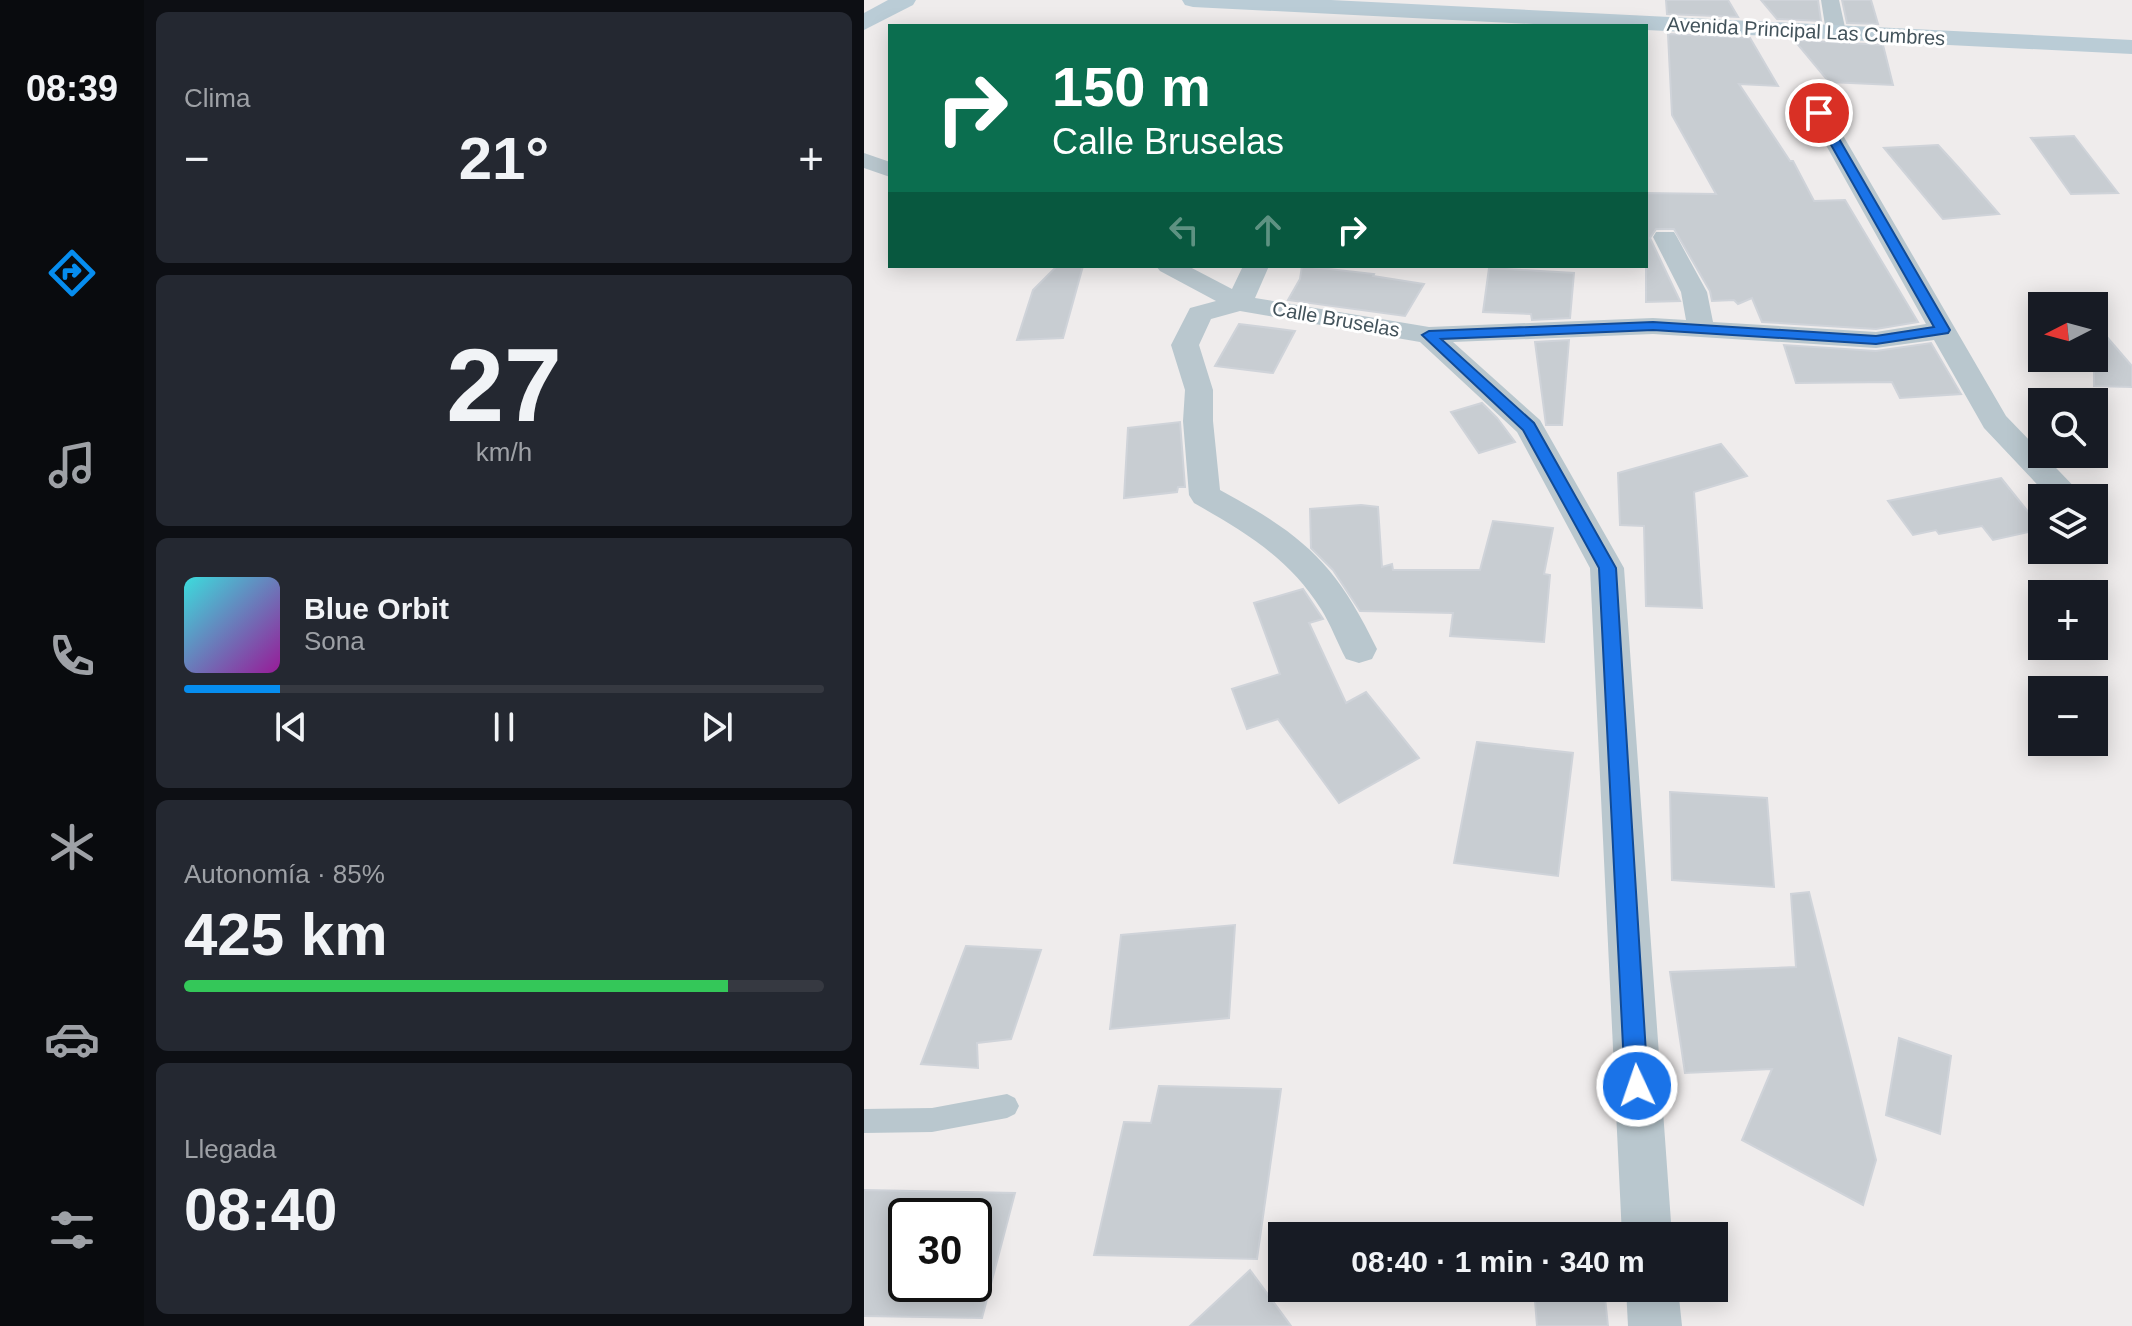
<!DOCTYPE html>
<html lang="es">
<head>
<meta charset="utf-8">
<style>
	:root { --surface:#171b24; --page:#242831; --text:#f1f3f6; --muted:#9ea1a6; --line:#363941; --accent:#068def }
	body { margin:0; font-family:Arial,sans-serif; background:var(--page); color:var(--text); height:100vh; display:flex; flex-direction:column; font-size:30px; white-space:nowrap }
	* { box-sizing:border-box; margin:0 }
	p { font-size:26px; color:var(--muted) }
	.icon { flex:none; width:44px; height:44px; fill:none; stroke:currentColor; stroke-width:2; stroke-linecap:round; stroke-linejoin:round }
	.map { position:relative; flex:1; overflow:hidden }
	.drawer { display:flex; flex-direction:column; gap:12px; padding:12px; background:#0d0f14; width:720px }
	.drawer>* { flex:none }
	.top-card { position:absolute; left:24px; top:24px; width:760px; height:244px; border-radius:0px; box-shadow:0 4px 20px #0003; background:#0b6e4f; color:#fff; overflow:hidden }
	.needle { width:52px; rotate:264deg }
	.tools { position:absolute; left:1164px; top:292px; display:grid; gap:16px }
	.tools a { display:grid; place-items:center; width:80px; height:80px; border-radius:0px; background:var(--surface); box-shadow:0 4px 20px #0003; font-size:40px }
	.speed { position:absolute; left:24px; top:1198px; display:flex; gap:16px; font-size:40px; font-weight:700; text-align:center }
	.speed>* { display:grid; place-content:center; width:104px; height:104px; border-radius:50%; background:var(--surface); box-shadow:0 4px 20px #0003; line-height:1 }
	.speed .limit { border:4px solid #111; border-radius:12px; background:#fff; color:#111 }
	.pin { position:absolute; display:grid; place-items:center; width:68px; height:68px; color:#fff; margin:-34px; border:4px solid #fff; border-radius:50%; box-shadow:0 2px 8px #0007 }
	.me { position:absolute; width:88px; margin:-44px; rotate:357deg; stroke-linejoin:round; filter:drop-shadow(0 0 6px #0008) }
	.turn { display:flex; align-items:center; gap:28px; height:168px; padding:0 32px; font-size:36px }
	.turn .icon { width:104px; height:104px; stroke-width:2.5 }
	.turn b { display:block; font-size:56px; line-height:68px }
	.lanes { display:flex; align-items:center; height:76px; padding:0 32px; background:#0003; justify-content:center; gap:40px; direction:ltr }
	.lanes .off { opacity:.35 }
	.big { font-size:60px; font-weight:700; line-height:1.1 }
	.drawer .tile { flex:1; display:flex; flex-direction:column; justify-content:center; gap:12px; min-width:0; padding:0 28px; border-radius:12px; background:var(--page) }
	.drawer .dial { align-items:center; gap:0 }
	.dial b { font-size:104px; line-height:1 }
	.song { display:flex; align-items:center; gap:24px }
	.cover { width:96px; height:96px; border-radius:12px; background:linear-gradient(135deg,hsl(180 70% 55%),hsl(300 70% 35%)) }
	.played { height:8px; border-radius:4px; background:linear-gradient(90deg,var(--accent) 15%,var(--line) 15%) }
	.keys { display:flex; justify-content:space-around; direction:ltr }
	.heat { display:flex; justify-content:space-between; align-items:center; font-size:44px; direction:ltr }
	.charge { height:12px; border-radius:6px; background:linear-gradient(90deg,#34c759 85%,var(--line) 0) }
	.trip { position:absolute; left:404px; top:1222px; width:460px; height:80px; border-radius:0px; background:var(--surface); box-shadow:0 4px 20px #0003; font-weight:700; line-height:80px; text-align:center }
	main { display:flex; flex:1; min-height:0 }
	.tab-bar { display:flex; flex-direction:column; width:144px; justify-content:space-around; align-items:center; background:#090b0e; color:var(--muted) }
	.tab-bar .icon { width:56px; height:56px }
	.tab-bar .active { color:var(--accent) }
	.tab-bar b { font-size:36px; color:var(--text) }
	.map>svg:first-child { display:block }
	.building { fill:#c8cdd2; stroke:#cfd3d9; stroke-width:2; fill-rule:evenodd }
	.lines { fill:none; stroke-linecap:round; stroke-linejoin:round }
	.lane { fill:#b9c7ce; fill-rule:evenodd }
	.street { fill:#b9c7ce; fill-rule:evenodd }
	.secondary { fill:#baccd6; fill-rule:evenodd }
	.route { fill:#1a73e8; stroke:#114b97; stroke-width:2 }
	.labels { text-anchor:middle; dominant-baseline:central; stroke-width:6; stroke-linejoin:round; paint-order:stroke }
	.far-street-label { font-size:20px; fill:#43535b; stroke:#fff }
</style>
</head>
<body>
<main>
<nav class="tab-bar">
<b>08:39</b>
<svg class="icon active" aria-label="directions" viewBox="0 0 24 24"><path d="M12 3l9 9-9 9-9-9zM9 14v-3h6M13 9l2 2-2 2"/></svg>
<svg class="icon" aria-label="music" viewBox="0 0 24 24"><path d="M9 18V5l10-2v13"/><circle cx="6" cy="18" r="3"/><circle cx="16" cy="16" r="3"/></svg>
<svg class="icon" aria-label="phone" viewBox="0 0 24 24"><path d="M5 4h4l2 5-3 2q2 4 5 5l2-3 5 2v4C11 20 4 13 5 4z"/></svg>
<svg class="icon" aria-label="climate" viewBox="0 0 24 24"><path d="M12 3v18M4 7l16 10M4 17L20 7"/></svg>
<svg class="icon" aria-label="car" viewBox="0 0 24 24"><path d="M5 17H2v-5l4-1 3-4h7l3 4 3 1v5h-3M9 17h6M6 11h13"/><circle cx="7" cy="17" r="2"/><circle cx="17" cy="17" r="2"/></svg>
<svg class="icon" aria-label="filters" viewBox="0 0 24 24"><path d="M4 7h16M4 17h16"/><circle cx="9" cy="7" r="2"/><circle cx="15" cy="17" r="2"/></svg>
</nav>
<section class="drawer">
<div class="tile"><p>Clima</p>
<div class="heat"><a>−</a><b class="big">21°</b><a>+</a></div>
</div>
<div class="tile dial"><b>27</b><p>km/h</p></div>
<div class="tile">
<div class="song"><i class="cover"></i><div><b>Blue Orbit</b><p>Sona</p></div></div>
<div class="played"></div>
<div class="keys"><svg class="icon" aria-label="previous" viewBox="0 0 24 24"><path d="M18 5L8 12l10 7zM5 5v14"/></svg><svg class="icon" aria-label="pause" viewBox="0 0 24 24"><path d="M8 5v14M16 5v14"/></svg><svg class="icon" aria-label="next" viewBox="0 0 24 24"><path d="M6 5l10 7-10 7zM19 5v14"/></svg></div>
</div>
<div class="tile"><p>Autonomía · 85%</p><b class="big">425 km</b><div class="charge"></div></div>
<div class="tile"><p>Llegada</p><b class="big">08:40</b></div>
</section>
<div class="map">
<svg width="1268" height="1326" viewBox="0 0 1268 1326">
	<rect width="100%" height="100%" fill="#efecec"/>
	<g class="building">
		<polygon points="802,0 864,0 874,17 803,14"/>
		<polygon points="897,0 954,0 957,21 913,19"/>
		<polygon points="978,0 1007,0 1014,24 983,23"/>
		<polygon points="804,34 886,38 914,86 875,84 926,161 929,161 950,201 981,200 1054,322 1012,329 898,322 888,298 874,304 870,300 848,301 846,291 810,229 792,229 786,238 816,301 782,302 782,193 852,194 808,115"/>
		<polygon points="930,40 1019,45 1029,85 965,82"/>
		<polygon points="1210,136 1254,193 1207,194 1167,138"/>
		<polygon points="1074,145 1095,168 1135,214 1079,219 1020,148"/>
		<polygon points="193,266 219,266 199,338 153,340 169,290"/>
		<polygon points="438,266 510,274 509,276 560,284 541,316 424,300 436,279"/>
		<polygon points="625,268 710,273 706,318 668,320 667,314 619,312"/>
		<polygon points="1230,322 1268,366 1268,387 1230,386"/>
		<polygon points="375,324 431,331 409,373 351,366"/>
		<polygon points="705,340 698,425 682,425 671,342"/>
		<polygon points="1067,343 1097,394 1036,398 1028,382 932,383 920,345 1012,351"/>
		<polygon points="618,403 633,418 651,442 615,453 587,412"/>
		<polygon points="316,422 321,487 314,487 313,492 260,498 264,428"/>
		<polygon points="857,444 883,476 830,492 838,608 782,606 780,526 756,525 754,473"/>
		<polygon points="1137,478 1178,529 1129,540 1118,526 1075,534 1072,530 1049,535 1024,501"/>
		<polygon points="497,505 514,507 518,567 528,564 529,570 616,570 629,521 689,528 680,574 686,575 680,642 586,636 589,613 496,611 469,570 447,548 446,509"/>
		<polygon points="439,589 459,619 445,623 482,703 502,692 555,758 475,803 414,719 383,729 368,689 416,674 390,603"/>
		<polygon points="613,742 709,753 694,876 590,863"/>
		<polygon points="806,792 903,798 910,887 808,880"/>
		<polygon points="945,892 1012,1160 999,1205 878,1140 908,1069 821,1073 806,972 932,967 927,894"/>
		<polygon points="371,925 365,1018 246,1029 257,935"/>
		<polygon points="102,946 177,950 147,1039 113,1043 114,1068 57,1064"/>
		<polygon points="1035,1038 1087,1056 1076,1134 1022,1115"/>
		<polygon points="295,1086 417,1089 393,1259 230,1255 260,1122 287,1123"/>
		<path d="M0 1190 151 1193 118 1318 0 1316ZM42 1216H110V1284H42Z"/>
		<polygon points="386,1270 427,1326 326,1326"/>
		<polygon points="670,1288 740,1288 744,1326 673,1326"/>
	</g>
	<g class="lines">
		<polygon class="lane" points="143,1094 151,1098 155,1106 151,1114 143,1118 68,1132 0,1133 0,1109 68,1108"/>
		<g class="street">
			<polygon points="957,0 975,0 982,32 979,36 972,38 962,32"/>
			<path d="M955 107 966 113 1142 416 1221 498H1186L1120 428 1070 340 1012 348 789 334 589 342 676 420 760 568 808 1236H758L726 568 653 432 556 342 376 311 347 319 335 345 349 390V421L356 490C439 535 471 562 513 649L508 659 495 663 482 659C473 642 467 625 457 609 425 558 381 532 330 503L325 495 319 421 321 390 307 345 326 308 352 301 296 271 292 266H324L368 289 379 266H405L391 298 565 327 789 318 822 320 817 292 789 237 792 232H810L813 237 843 292 849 322 1012 332 1062 324 944 113Z"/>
			<polygon points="0,153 26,162 26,177 0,168"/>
			<polygon points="762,1288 814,1288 818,1326 764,1326"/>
		</g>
		<g class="secondary">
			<polygon points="24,0 52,0 49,5 0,30 0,13"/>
			<polygon points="318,0 467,0 1268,40 1268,54 782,30 782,26 708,26 329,7 321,5"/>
		</g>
	</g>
	<polygon class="route" points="955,110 960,113 1086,330 1084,333 1012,344 789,330 577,339 670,423 752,568 784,1086 781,1095 773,1098 764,1095 761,1086 735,568 659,430 558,335 565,331 789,322 1012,336 1070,327 949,113"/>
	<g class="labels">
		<g class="far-street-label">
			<text transform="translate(942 31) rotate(3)">Avenida Principal Las Cumbres</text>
			<text transform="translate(472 319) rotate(10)">Calle Bruselas</text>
		</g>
	</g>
</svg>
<div class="tools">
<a><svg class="needle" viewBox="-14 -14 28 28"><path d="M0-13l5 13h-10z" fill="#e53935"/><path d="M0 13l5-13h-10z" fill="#9ea1a6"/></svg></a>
<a><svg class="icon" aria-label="search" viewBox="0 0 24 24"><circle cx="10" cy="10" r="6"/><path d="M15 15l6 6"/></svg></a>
<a><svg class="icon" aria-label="layers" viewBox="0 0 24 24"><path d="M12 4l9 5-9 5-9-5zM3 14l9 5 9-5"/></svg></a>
<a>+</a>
<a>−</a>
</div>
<div class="speed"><div class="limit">30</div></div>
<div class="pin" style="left:955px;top:113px;background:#d93025"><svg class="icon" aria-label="arrive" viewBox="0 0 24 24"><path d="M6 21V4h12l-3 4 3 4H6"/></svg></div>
<svg class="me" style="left:773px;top:1086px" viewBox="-20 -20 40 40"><circle r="17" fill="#1a73e8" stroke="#fff" stroke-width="3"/><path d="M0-11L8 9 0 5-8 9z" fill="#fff"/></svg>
<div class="trip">08:40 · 1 min · 340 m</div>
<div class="top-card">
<div class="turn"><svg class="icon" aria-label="right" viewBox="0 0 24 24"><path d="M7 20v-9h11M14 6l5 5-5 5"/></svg><div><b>150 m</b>Calle Bruselas</div></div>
<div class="lanes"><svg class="icon off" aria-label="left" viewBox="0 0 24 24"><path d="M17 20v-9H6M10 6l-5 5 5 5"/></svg><svg class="icon off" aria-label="ahead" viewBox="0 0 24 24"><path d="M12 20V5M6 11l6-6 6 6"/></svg><svg class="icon" aria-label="right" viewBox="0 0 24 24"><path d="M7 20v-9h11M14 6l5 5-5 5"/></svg></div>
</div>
</div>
</main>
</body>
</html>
